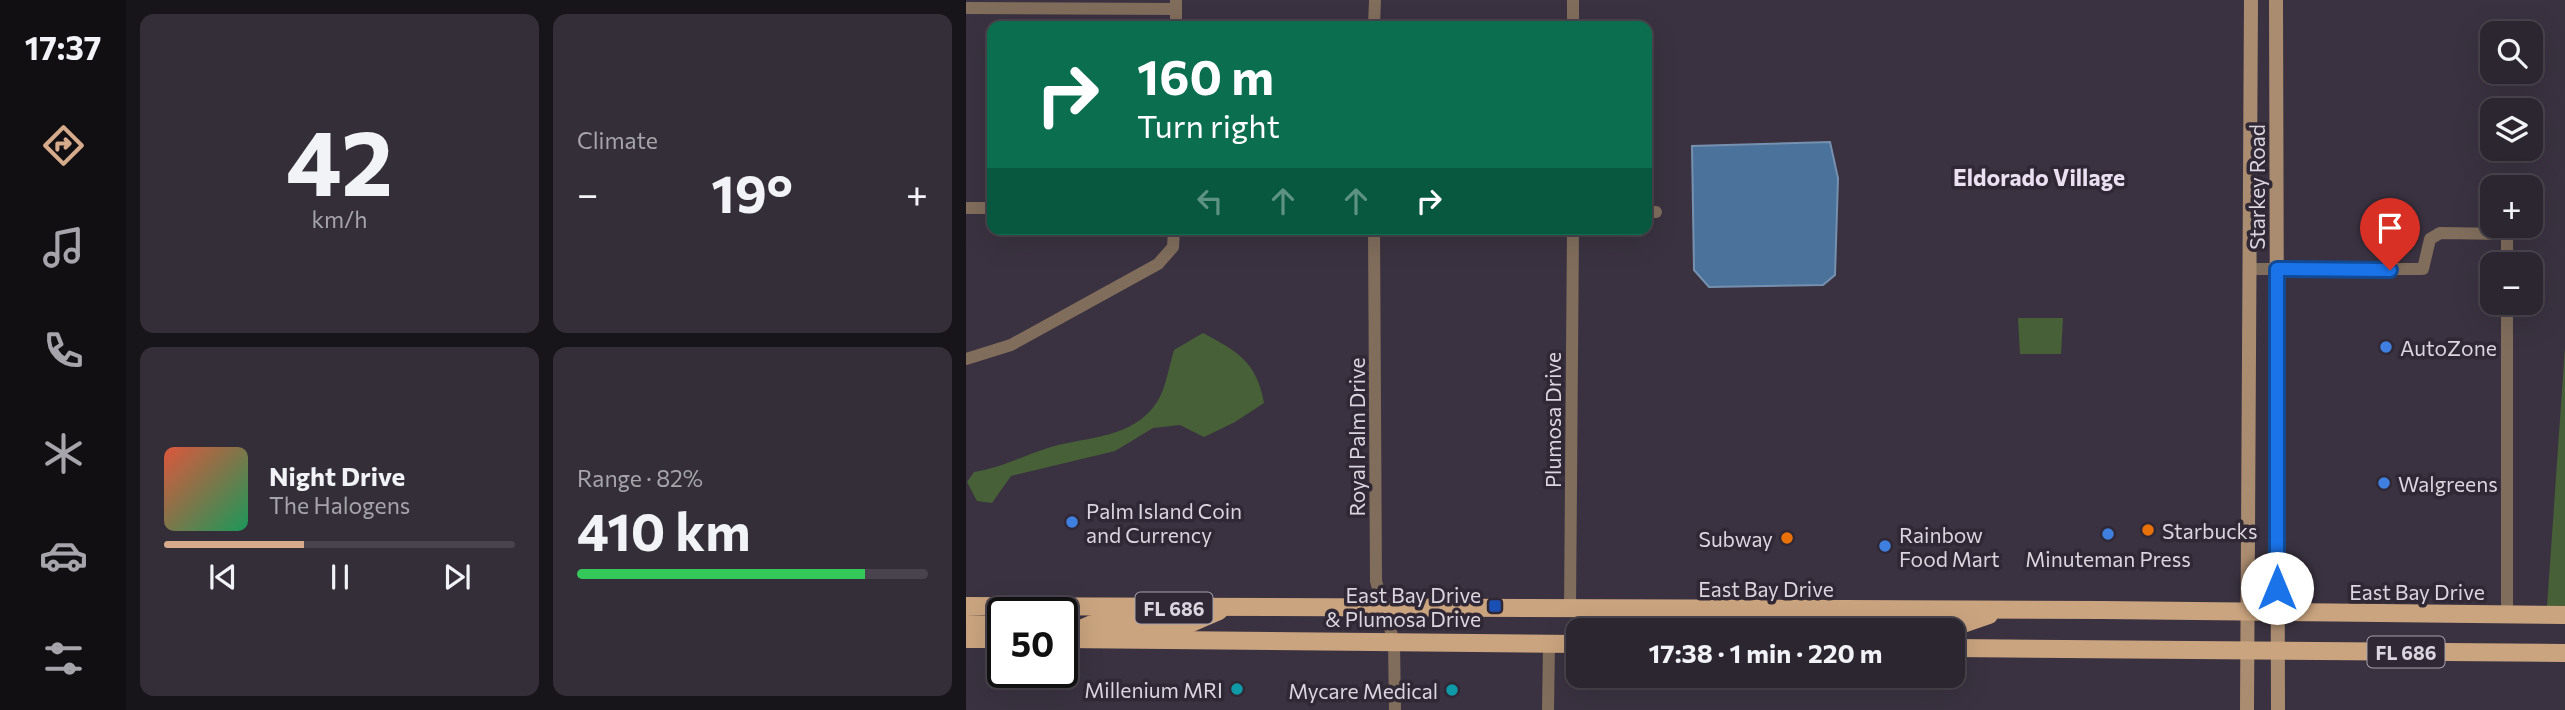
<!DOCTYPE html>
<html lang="en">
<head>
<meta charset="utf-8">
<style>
	:root { --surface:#2c2630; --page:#342e38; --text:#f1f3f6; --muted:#a6a5ab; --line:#48434c; --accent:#d6ab8b }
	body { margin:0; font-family:Commissioner,sans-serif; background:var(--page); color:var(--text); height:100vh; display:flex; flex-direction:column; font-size:26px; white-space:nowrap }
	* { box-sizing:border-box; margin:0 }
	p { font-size:23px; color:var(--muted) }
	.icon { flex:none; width:38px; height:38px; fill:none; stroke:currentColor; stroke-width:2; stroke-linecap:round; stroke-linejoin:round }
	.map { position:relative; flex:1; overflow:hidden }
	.sheet { display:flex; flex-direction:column; gap:14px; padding:14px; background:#18151a; width:840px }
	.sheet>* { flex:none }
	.top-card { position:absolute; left:21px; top:21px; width:665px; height:214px; border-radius:14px; box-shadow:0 7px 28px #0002,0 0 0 2px var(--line); background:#0b6e4f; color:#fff; overflow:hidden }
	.controls { position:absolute; left:1514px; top:21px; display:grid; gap:14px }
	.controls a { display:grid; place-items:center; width:63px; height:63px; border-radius:14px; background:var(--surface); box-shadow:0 7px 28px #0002,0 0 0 2px var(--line); font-size:35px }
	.speed { position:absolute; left:21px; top:597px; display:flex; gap:14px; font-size:35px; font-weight:700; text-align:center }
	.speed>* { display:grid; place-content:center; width:91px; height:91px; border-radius:50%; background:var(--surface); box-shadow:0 7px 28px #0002,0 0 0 2px var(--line); line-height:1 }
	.speed .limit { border:4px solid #111; border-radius:10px; background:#fff; color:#111 }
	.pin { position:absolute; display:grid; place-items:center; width:60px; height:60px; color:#fff; margin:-72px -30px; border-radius:50% 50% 50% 0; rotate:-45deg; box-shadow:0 0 7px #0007 }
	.pin .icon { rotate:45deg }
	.me { position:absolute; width:77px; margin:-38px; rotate:0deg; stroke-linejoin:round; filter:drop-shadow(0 0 5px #0008) }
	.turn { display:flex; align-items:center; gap:24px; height:147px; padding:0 35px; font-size:32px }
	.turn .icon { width:91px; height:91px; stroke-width:2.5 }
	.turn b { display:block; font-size:49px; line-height:60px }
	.lanes { display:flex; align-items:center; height:66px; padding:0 35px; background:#0003; justify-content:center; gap:35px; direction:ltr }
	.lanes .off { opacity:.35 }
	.big { font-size:52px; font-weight:700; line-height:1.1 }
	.sheet .card { flex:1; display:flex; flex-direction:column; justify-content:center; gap:10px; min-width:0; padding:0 24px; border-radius:14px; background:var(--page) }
	.sheet .dial { align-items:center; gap:0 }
	.dial b { font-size:91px; line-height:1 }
	.song { display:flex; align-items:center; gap:21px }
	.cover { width:84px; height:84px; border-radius:10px; background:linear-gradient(135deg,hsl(10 70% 55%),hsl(150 70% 35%)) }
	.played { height:7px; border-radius:4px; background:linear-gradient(90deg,var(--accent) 40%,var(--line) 40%) }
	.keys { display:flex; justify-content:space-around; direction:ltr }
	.heat { display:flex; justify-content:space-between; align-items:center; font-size:38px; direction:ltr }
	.charge { height:10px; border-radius:5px; background:linear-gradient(90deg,#34c759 82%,var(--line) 0) }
	.sheet .tiles { flex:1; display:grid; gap:14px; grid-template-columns:repeat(2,1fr) }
	.trip { position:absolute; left:600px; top:618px; width:399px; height:70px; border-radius:14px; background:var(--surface); box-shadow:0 7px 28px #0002,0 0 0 2px var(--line); font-weight:700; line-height:70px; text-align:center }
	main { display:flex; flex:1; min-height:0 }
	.menu { display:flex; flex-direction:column; width:126px; justify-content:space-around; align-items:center; background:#120f13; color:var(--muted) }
	.menu .icon { width:49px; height:49px }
	.menu .on { color:var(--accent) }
	.menu b { font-size:32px; color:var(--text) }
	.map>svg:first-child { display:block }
	.green { fill:#476038 }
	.water { fill:#4b729b; stroke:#7690af; stroke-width:2 }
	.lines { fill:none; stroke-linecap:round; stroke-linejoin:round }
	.minor { stroke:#806d5c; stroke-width:12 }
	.secondary { stroke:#aa8c70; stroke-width:14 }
	.primary { stroke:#caa47f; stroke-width:18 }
	.route-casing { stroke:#114b97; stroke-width:18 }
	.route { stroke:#1a73e8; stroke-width:12 }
	.shop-dot { fill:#3f7fe0; stroke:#302835; stroke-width:2.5 }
	.food-dot { fill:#e8710a; stroke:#302835; stroke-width:2.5 }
	.transit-dot { fill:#1a4fb4; stroke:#302835; stroke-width:2.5 }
	.culture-dot { fill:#0f9aa8; stroke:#302835; stroke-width:2.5 }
	.labels { text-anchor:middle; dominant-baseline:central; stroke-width:7; stroke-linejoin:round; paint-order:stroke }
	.shield { fill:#302835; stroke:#a7a1ab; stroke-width:2 }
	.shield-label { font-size:19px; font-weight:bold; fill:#dad5de }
	.street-label { font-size:21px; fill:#dad5de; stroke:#302835 }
	.poi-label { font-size:21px; fill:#dad5de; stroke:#302835; text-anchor:start }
	.neighbourhood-label { font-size:23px; font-weight:bold; fill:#eae0f2; stroke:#302835 }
</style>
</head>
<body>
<main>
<nav class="menu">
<b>17:37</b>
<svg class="icon on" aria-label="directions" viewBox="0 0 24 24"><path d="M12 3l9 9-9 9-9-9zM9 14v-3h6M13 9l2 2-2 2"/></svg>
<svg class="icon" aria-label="music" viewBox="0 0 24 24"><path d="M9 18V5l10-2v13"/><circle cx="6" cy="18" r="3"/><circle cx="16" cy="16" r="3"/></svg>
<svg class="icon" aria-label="phone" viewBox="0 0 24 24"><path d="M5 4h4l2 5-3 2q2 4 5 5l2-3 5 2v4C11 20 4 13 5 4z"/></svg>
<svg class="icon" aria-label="climate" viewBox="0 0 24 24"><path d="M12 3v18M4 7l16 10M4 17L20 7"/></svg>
<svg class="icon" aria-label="car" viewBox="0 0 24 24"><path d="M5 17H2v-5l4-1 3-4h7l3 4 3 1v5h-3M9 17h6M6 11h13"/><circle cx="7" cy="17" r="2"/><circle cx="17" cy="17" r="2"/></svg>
<svg class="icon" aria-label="filters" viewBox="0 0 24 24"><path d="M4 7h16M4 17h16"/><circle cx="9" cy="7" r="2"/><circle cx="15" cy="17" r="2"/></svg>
</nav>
<section class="sheet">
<div class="tiles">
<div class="card dial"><b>42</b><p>km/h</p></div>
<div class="card"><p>Climate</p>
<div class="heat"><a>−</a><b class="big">19°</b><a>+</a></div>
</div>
<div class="card">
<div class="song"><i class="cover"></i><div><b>Night Drive</b><p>The Halogens</p></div></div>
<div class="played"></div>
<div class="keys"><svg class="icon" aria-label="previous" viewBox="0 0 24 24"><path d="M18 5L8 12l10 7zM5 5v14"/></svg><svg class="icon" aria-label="pause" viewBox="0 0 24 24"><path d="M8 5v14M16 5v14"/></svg><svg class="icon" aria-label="next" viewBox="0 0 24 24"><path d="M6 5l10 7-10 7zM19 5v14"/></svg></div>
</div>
<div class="card"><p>Range · 82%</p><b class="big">410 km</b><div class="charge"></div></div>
</div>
</section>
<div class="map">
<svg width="1599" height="710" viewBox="0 0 1599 710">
	<rect width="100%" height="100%" fill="#3a3240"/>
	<g class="green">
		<polygon points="1052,318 1097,318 1095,354 1054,354"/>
		<path d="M237 333C271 351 291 362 298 403L269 422 238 437 214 425 187 428 149 451 45 476 26 503 11 501 1 482 8 472C35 468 59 455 85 447 123 436 167 439 191 402 200 388 203 366 208 350Z"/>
		<polygon points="1599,347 1599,608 1581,607"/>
	</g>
	<polygon class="water" points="864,142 872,178 869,275 857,285 743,287 728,270 726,146"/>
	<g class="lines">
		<g class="minor">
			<polyline points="0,8 210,9"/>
			<polyline points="210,26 210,0"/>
			<polyline points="408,26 409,0"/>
			<polyline points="607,26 607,0"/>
			<polyline points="0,208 26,208"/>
			<polyline points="681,212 690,212"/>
			<polyline points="408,229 410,581 428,642 429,710"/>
			<polyline points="1283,269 1457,269 1464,239 1474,233 1541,234 1541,264"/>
			<polyline points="0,359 45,345 192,264 207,247 208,229"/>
			<polyline points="604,610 607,229"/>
			<polyline points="1541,614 1541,303"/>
			<polyline points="582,710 583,644"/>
		</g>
		<g class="secondary">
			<polyline points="1310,0 1312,710"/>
			<polyline points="1281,710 1285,0"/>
		</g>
		<g class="primary">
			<polyline points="0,606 1136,610 1599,615"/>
			<polyline points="0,624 37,625"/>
			<path d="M802 630C826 629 861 635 874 610"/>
			<polyline points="906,630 923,630"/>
			<polyline points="941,630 988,627 1023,615"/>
			<polyline points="96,637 126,624 223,624 253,611"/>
			<polyline points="0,639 37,639"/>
			<polyline points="96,639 612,644"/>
			<polyline points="987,648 1599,653"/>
		</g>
	</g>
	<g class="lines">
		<g class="route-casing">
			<polyline id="route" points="1311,588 1311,269 1424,270"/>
		</g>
		<use href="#route" class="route"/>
	</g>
	<g class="shop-dot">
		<circle cx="1420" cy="347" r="7"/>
		<circle cx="1418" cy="483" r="7"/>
		<circle cx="106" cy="522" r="7"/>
		<circle cx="1142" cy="534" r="7"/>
		<circle cx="919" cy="546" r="7"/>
	</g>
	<g class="food-dot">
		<circle cx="1182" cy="530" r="7"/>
		<circle cx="821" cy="538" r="7"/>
	</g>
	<rect class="transit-dot" x="522" y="599" width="14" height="14" rx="3.5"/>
	<g class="culture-dot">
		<circle cx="271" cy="689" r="7"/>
		<circle cx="486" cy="690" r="7"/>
	</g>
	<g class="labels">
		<g class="shield">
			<rect x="169.5" y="592.5" width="77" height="31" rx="5"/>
			<rect x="1401.5" y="636.5" width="77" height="31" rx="5"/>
		</g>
		<g class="shield-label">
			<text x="208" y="608">FL 686</text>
			<text x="1440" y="652">FL 686</text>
		</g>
		<g class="street-label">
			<text transform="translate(1290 187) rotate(-90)">Starkey Road</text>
			<text transform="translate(586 420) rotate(-90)">Plumosa Drive</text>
			<text transform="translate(390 437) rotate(-90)">Royal Palm Drive</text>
			<text x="800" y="588">East Bay Drive</text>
			<text x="1451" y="591">East Bay Drive</text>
		</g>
		<g class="poi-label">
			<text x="1434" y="347">AutoZone</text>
			<text x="1432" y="483">Walgreens</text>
			<text x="120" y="510">Palm Island Coin<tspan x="120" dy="24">and Currency</tspan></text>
			<text x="1196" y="530">Starbucks</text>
			<text x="933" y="534">Rainbow<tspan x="933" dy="24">Food Mart</tspan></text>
			<text x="807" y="538" text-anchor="end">Subway</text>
			<text x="1142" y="558" text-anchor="middle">Minuteman Press</text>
			<text x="515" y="594" text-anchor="end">East Bay Drive<tspan x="515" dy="24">&amp; Plumosa Drive</tspan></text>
			<text x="257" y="689" text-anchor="end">Millenium MRI</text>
			<text x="472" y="690" text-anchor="end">Mycare Medical</text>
		</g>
		<g class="neighbourhood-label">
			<text x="1073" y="177">Eldorado Village</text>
		</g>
	</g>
</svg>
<div class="controls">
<a><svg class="icon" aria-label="search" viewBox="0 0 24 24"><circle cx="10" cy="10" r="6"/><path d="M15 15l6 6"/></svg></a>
<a><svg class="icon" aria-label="layers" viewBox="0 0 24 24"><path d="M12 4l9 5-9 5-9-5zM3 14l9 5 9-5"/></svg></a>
<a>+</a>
<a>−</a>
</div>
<div class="speed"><div class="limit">50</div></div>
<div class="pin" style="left:1424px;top:270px;background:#d93025"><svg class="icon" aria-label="arrive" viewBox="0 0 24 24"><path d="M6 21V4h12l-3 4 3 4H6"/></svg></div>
<svg class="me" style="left:1311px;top:588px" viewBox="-20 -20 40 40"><circle r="19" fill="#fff"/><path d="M0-13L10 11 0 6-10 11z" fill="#1a73e8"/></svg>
<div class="trip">17:38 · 1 min · 220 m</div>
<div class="top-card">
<div class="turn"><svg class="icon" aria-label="right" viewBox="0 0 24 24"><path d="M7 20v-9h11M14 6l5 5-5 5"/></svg><div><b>160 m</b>Turn right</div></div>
<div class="lanes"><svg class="icon off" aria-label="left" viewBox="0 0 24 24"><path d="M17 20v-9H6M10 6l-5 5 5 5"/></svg><svg class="icon off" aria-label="ahead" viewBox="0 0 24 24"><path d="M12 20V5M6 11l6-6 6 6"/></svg><svg class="icon off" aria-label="ahead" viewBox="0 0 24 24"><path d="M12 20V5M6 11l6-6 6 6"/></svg><svg class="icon" aria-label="right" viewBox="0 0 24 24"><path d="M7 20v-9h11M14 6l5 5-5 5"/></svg></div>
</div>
</div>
</main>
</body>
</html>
